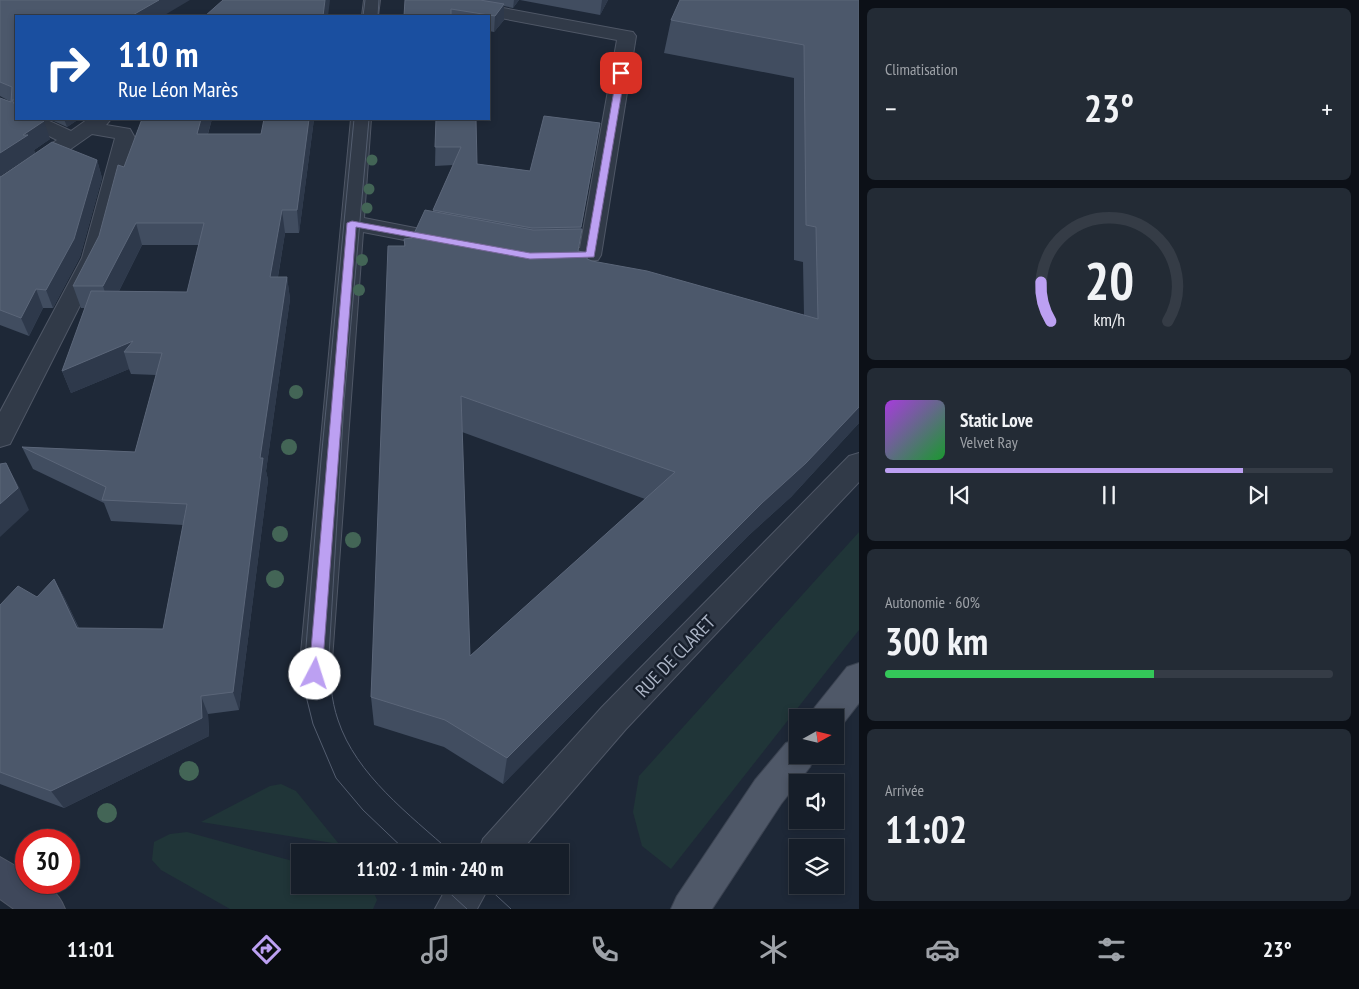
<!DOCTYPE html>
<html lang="fr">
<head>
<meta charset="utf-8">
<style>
	:root { --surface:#161e29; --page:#232b35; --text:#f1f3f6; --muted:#9ea2a8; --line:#353c46; --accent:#bca0f2 }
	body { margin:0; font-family:"PT Sans Narrow",sans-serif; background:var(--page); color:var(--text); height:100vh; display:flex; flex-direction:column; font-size:19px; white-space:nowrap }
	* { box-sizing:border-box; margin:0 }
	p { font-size:16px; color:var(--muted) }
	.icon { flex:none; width:28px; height:28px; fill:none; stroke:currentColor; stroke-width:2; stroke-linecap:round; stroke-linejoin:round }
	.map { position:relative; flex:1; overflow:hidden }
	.drawer { display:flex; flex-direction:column; gap:8px; padding:8px; background:#0c1017; width:500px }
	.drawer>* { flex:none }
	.hud { position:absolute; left:15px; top:15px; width:475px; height:105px; border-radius:0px; box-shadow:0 2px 8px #0003,0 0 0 1px var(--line); background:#1a4fa0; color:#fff; overflow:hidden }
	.needle { width:32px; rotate:82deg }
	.buttons { position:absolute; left:789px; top:709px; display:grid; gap:10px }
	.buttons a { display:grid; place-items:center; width:55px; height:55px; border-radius:0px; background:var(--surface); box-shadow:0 2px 8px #0003,0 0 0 1px var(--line); font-size:25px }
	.speed { position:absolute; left:15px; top:829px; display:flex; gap:10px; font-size:25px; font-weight:700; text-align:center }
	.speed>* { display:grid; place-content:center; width:65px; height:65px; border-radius:50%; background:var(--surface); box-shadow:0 2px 8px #0003,0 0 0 1px var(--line); line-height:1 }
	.speed .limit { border:8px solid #d22; background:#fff; color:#111 }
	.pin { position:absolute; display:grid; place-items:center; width:42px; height:42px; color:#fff; margin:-21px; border-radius:10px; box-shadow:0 2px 8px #0006 }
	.me { position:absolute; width:55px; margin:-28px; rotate:5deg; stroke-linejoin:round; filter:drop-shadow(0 0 4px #0008) }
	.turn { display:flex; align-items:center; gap:18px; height:105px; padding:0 20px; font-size:22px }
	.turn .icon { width:65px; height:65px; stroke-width:2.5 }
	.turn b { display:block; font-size:35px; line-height:42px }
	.big { font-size:38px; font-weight:600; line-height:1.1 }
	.drawer .widget { flex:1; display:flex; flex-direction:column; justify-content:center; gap:8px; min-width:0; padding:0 18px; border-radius:8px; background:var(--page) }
	.drawer .dial { align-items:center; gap:0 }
	.dial svg { height:130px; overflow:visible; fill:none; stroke:var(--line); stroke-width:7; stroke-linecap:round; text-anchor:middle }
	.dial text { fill:var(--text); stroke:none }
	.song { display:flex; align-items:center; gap:15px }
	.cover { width:60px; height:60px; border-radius:8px; background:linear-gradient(135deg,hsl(280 70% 55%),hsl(130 70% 35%)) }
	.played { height:5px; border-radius:2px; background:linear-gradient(90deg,var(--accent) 80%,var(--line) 80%) }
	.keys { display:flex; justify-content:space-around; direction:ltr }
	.heat { display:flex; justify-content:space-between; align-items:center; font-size:28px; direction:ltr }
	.charge { height:8px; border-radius:4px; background:linear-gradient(90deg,#34c759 60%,var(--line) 0) }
	.trip { position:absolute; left:291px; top:844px; width:278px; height:50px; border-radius:0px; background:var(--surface); box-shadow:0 2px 8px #0003,0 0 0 1px var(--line); font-weight:600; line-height:50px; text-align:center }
	.dock { display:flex; height:80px; justify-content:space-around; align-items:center; background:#090c10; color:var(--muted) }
	.dock .icon { width:35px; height:35px }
	.dock .selected { color:var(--accent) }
	.dock b { font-size:22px; color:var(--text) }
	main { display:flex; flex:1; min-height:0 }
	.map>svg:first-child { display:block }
	.green { fill:#203538 }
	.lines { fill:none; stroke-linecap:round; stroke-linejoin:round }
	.street-casing { stroke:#4f5766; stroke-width:2 }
	.secondary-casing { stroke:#4f5766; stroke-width:2 }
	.primary-casing { stroke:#3b4351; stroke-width:2 }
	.street { fill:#313a48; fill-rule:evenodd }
	.secondary { fill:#3f485b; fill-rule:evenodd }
	.primary { fill:#4f5868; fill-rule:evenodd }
	.tram { stroke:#535d6f; stroke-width:1 }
	.tree { fill:#436556 }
	.wall { fill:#414d60; fill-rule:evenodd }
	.shaded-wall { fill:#2e394b }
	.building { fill:#4c586b; stroke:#5b6679; fill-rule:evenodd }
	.route { fill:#bca0f2; stroke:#7a689d }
	.labels { text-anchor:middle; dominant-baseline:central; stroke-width:5; stroke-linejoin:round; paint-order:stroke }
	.street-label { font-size:19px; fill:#abb4c5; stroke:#171f2c }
</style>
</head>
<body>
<main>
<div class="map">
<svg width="859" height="909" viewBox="0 0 859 909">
	<rect width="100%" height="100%" fill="#1e2837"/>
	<g class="green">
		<polygon points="859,532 859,630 671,869 642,846 633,812 639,776"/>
		<polygon points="281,784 296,791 339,844 201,822 270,786"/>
		<polygon points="187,832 300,863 300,885 367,885 372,888 377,900 373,909 230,909 161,870 152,860 154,842 170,834"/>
	</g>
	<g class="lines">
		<g class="street-casing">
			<g id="street">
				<polygon points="364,0 380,0 378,16 362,16"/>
				<polygon points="424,0 460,0 627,31 633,32 636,36 601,255 598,260 550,263 542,261 539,256 542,251 580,248 617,40 432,5 426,4"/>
				<polygon points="20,119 45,119 71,131 88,119 111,119 106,125 130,129 135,138 104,258 10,444 0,447 0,412 82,258 115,138 92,134 8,193 0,194 0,178 57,140 23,123"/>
				<polygon points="351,119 371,119 364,218 451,235 459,237 462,242 459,247 451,249 363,232 331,674 327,684 315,689 303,684 299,674"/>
				<polygon points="859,453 859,482 626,729 520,852 478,852 483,839 602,707 849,456"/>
				<polygon points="448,885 490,885 477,909 435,909"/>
			</g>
		</g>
		<g class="secondary-casing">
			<path id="secondary" d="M0 857 26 872V882C46 882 58 891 65 909H14L0 899Z"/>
		</g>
		<g class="primary-casing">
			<g id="primary">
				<polygon points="859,663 859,703 839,729 835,731 835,718 810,718 815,707 847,667"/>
				<polygon points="798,739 798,755 815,755 810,767 781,804 712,909 671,909 677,896 755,780 786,743"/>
			</g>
		</g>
		<use href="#street" class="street"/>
		<use href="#secondary" class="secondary"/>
		<use href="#primary" class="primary"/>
		<g class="tram">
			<polyline points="363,16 365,0"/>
			<polyline points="378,16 379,0"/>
			<polyline points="354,119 321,460 303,684 313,724 336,778 363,810 407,852"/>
			<path d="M369 119 344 402 329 656C330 678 331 700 338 720 356 775 410 815 451 852"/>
			<polyline points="441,885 467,909"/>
			<polyline points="485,885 511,909"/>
		</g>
	</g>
	<g class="tree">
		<circle cx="372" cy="160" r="5.5"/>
		<circle cx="369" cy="189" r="5.5"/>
		<circle cx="367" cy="208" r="5.5"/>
		<circle cx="362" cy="260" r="6"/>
		<circle cx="359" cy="290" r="6"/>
		<circle cx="296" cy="392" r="7"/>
		<circle cx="289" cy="447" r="8"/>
		<circle cx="280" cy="534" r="8"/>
		<circle cx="353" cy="540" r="8"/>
		<circle cx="275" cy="579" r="9"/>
		<circle cx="189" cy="771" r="10"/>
		<circle cx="107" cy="813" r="10"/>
	</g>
	<g class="wall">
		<polygon points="0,0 16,16 16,119 50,139 34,150 35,153 0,176 0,98 11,102 0,96"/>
		<polygon points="405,0 519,0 513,8 504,6 504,20 494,32 489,31 489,16 404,16"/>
		<polygon points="520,0 608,0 600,15"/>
		<path d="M859 0V423L791 497 748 536 503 784 444 747 374 725 371 697 404 246V239L412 238 433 212V210L453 165 435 166 436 119 477 164 530 171 597 141 581 229 578 251 588 259 592 261 804 315 803 262 794 260V78L664 53 671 20ZM462 432 645 499 470 656Z"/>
		<polygon points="49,119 79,119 67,127"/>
		<path d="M142 119H212L208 134H261L264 119H314L299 233H285L278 277H287L290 299 266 471 268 480 239 710 208 714 209 736 64 808 0 784V605L37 597 54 579 65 599 79 628 163 629 183 525 111 521 104 503 33 469 22 447 135 452 156 375 131 374 129 369 71 393 62 371 85 308H81L73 286 99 236ZM142 245H199L187 292 119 291Z"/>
		<polygon points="97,160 102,178 80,257 53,308 43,308 29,336 0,325 0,177"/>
	</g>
	<g class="shaded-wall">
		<polygon points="159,0 190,0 163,16 131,16"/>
		<polygon points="325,0 330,0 328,16 323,16"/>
		<polygon points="514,0 519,0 513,8"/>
		<polygon points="602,0 608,0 600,15"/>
		<polygon points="504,4 504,20 494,32 495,16"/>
		<polygon points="64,119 79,119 67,127"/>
		<polygon points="201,119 212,119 201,157 197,134"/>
		<polygon points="309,119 314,119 299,233 297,210"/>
		<polygon points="44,121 50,139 34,150 35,153 0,176 0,153 23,135"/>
		<polygon points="600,123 597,141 578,246 581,227"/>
		<polygon points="97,160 102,178 80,257 53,308 46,290"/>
		<polygon points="282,210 285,233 274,300 270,277"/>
		<polygon points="136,223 142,245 110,309 103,286"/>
		<polygon points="287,277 290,299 266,471 268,480 239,710 233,692 260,458"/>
		<polygon points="36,289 43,308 29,336 21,318"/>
		<polygon points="133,341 124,352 129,369 71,393 62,371"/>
		<polygon points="859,407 859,423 791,497 748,536 503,784 507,758 762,503"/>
		<polygon points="6,463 18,485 29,510 0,537 0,504"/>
		<polygon points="54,579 65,599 88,648 77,628"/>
		<polygon points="201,696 208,714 209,736 64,808 51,791"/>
	</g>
	<g class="building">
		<polygon points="0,0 159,0 131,16 16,16 16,100 12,100 16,107 16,119 40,119 44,121 23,135 28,135 0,153 0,98 11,102 12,87 0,82"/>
		<polygon points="223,0 325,0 323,16 205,16"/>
		<polygon points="405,0 480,0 504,4 495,16 451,9 451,16 404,16"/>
		<path d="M680 0H859V407L806 463 762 503 507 758 445 720 371 697 388 246H405L404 239 412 238 425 210 533 230 582 229 578 251 588 253 587 259 592 261 647 271 818 319 816 227 806 225 804 45 671 20ZM461 396 675 472 470 656Z"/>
		<polygon points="544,116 600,123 581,227 532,228 433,210 461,147 435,147 436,119 476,119 477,164 530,171"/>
		<polygon points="142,119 201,119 197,134 261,134 264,119 309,119 297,210 282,210 270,277 287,277 260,458 263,458 233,692 201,696 202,718 51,791 0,772 0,605 18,586 37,597 54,579 77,628 163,629 187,504 102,500 106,487 22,447 135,452 162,353 124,352 133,341 62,371 91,291 187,292 204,223 136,223 103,286 73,286 99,236 118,165 124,167"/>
		<polygon points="52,142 97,160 74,239 46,290 36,289 21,318 0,310 0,177 2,176"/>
		<polygon points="6,463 18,488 0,504 0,464"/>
	</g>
	<polygon class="route" points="621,70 625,73 594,257 530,259 356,227 322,674 320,678 315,680 310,678 309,674 347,223 352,221 530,253 586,252 617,73"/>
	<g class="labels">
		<g class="street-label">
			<text transform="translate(675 656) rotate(-46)">RUE DE CLARET</text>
		</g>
	</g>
</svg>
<div class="buttons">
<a><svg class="needle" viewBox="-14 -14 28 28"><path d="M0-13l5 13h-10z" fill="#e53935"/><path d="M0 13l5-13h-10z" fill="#9ea2a8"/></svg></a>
<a><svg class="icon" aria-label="sound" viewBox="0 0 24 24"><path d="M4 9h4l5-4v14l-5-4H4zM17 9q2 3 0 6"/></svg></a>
<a><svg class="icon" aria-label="layers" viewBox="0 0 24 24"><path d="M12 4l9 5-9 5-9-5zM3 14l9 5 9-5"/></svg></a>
</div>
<div class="speed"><div class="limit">30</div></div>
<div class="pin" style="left:621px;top:73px;background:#d93025"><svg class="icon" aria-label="arrive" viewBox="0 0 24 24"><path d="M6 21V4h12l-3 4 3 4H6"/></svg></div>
<svg class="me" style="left:315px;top:674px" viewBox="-20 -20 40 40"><circle r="19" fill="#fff"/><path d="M0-13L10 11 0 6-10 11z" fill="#bca0f2"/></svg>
<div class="trip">11:02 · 1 min · 240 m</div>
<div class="hud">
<div class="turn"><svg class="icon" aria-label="right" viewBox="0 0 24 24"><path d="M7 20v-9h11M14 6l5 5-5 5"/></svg><div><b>110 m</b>Rue Léon Marès</div></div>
</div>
</div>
<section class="drawer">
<div class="widget"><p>Climatisation</p>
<div class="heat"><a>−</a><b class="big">23°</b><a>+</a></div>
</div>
<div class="widget dial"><svg viewBox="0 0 100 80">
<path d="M14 69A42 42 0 1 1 86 69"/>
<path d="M14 69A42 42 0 0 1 8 45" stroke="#bca0f2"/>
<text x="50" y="56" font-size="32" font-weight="700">20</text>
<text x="50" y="72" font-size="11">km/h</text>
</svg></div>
<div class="widget">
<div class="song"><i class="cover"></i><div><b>Static Love</b><p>Velvet Ray</p></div></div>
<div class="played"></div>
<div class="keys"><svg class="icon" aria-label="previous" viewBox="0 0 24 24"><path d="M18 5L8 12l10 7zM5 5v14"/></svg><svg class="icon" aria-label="pause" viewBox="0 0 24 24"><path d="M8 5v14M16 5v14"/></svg><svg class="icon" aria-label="next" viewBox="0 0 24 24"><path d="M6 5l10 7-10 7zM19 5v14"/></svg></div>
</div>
<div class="widget"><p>Autonomie · 60%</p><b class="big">300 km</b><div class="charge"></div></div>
<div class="widget"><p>Arrivée</p><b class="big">11:02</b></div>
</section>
</main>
<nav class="dock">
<b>11:01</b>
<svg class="icon selected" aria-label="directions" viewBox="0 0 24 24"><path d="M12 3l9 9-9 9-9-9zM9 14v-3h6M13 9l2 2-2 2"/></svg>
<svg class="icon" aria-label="music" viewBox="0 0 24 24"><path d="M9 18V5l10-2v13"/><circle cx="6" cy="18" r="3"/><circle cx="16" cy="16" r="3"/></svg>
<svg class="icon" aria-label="phone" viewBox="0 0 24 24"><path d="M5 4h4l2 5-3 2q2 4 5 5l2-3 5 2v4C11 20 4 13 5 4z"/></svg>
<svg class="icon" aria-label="climate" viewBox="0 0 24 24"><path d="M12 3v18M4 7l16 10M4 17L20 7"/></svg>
<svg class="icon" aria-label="car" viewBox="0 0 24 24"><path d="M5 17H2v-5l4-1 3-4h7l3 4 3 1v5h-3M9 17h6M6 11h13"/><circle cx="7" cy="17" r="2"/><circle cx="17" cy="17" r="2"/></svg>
<svg class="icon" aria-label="filters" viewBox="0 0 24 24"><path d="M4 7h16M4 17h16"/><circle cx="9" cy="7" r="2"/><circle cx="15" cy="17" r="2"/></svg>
<b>23°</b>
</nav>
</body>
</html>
